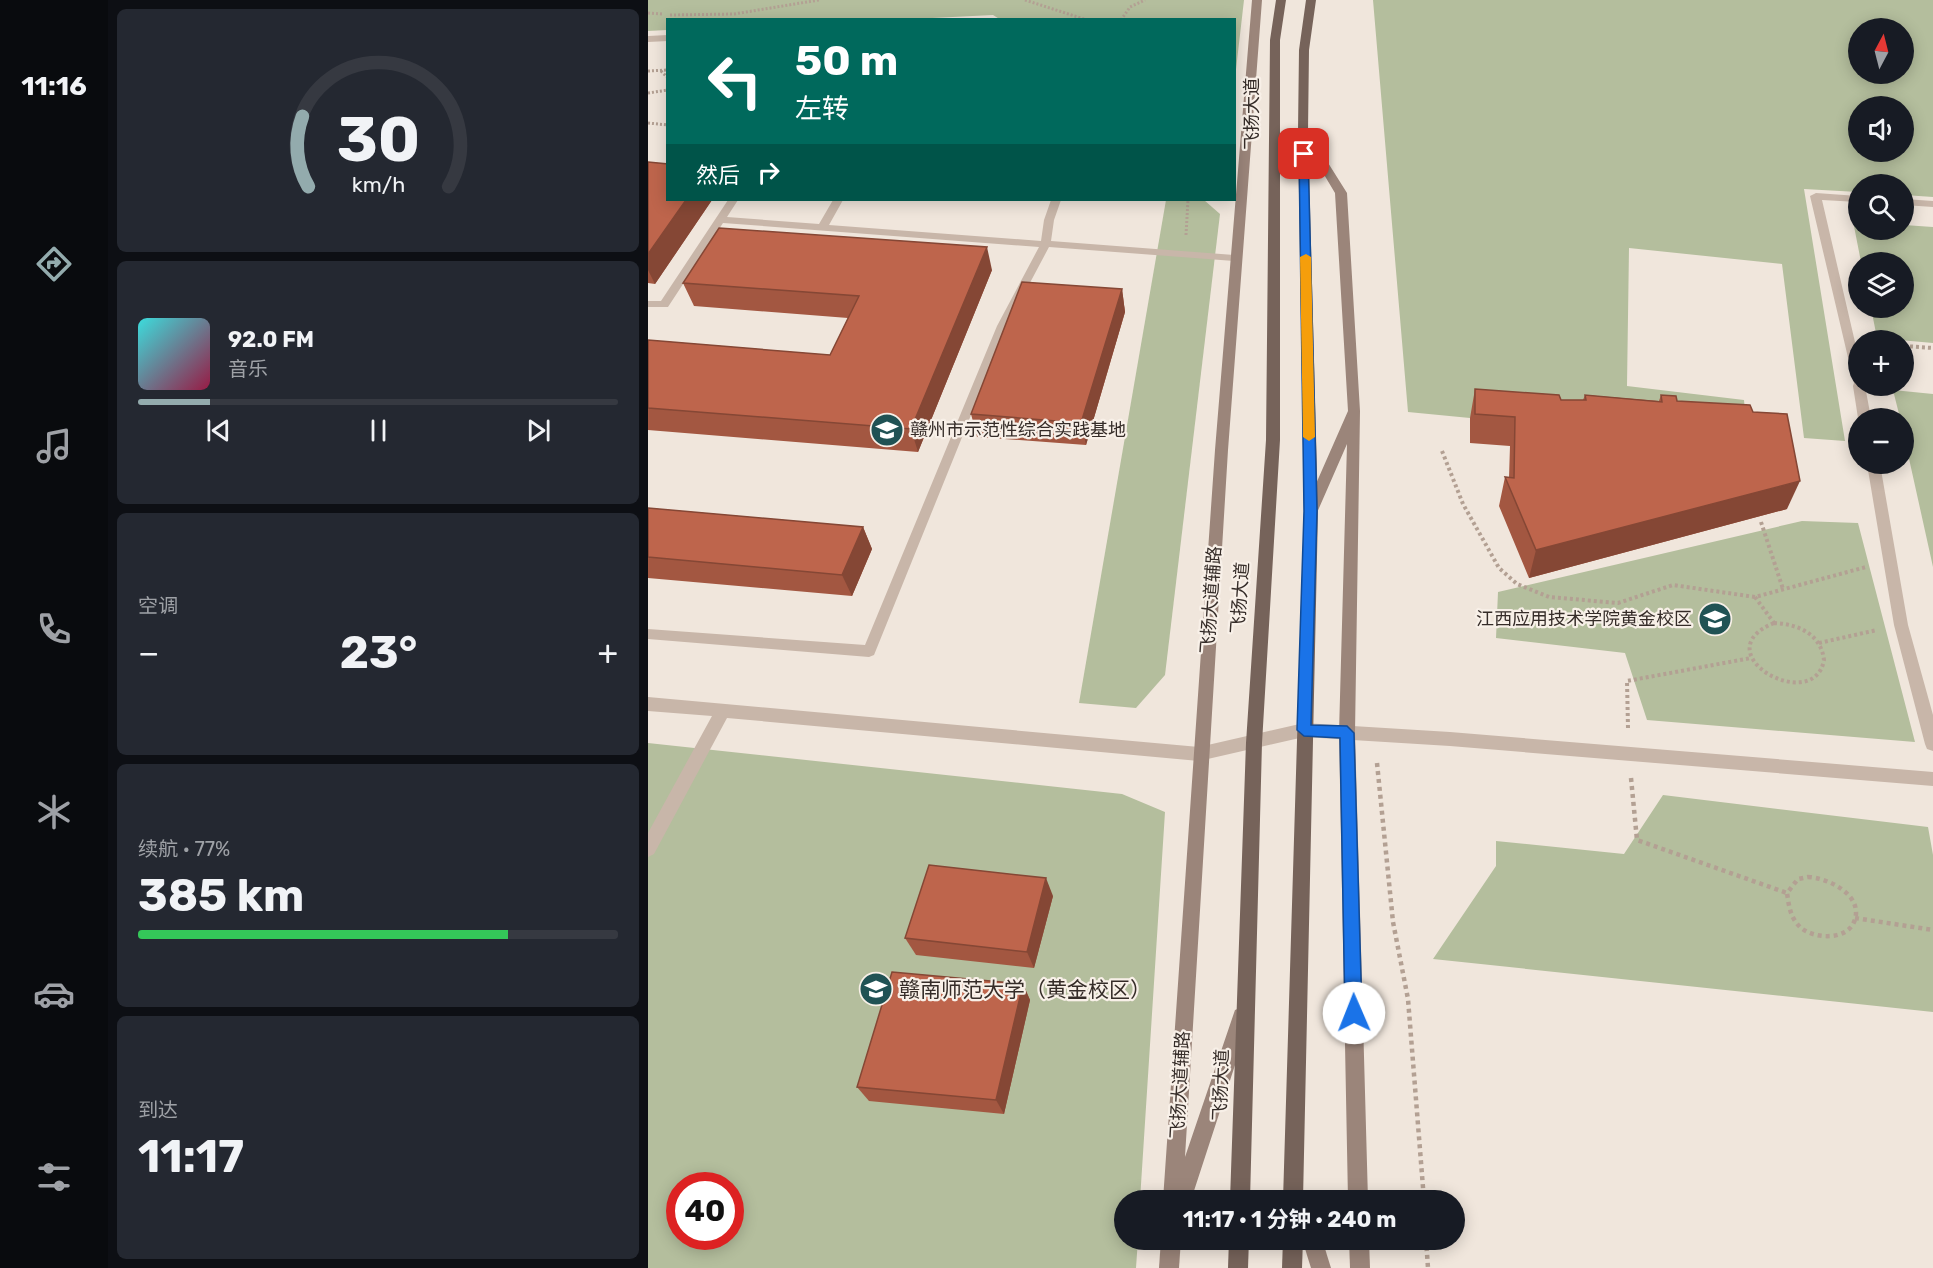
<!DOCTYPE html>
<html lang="zh">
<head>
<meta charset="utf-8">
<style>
	:root { --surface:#171b24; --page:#242831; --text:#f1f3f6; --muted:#9ea1a6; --line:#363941; --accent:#93abad }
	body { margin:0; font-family:Rubik,"Noto Sans SC",sans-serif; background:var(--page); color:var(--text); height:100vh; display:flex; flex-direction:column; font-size:22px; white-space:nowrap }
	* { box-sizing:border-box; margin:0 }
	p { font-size:20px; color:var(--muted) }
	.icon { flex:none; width:33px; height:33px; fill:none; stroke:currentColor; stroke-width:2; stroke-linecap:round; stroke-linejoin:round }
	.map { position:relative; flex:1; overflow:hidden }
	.panel { display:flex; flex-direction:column; gap:9px; padding:9px; background:#0d0f14; width:540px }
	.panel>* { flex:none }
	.hud { position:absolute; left:18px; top:18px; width:570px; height:183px; border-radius:0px; box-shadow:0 3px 15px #0003; background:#00695c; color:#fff; overflow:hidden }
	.needle { width:39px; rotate:7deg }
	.buttons { position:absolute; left:1200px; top:18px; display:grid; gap:12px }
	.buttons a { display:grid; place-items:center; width:66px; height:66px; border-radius:50%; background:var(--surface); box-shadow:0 3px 15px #0003; font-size:30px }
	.speed { position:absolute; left:18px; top:1172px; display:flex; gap:12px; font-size:30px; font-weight:700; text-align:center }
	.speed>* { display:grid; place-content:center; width:78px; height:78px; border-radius:50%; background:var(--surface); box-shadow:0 3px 15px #0003; line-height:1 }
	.speed .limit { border:9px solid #d22; background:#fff; color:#111 }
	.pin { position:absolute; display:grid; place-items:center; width:51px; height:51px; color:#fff; margin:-26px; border-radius:12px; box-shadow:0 3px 9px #0006 }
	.me { position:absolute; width:66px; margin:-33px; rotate:359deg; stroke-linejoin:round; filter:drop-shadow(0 0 4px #0008) }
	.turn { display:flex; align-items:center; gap:21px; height:126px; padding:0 30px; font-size:27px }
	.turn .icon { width:78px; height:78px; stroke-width:2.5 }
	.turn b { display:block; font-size:42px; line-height:51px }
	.then { display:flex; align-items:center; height:57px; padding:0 30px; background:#0003; gap:12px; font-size:22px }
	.big { font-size:45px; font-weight:700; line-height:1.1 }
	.panel .widget { flex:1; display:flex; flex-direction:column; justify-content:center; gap:9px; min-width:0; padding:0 21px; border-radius:9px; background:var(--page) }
	.panel .dial { align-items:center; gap:0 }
	.dial svg { height:156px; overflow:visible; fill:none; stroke:var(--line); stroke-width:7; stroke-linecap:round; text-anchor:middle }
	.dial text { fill:var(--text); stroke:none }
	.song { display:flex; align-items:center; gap:18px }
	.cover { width:72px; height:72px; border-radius:9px; background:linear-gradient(135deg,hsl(180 70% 55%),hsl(340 70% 35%)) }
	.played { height:6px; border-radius:3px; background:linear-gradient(90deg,var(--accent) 15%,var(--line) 15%) }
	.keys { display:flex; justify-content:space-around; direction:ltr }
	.heat { display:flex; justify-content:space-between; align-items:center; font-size:33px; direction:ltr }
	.charge { height:9px; border-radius:4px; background:linear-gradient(90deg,#34c759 77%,var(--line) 0) }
	.trip { position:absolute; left:466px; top:1190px; width:351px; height:60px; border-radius:30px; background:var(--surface); box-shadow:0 3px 15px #0003; font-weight:700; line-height:60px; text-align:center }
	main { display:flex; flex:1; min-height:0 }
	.tab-bar { display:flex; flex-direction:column; width:108px; justify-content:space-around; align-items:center; background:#090b0e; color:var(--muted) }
	.tab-bar .icon { width:42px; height:42px }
	.tab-bar .active { color:var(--accent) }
	.tab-bar b { font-size:27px; color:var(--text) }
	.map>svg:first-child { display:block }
	.green { fill:#b4be9d; fill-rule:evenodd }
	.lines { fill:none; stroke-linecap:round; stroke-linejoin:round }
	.path-far2 { stroke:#b3a093; stroke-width:3; stroke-dasharray:2 2; stroke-linecap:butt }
	.path-far1 { stroke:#b3a093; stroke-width:4; stroke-dasharray:3 3; stroke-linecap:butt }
	.path { stroke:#b3a093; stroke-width:4.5; stroke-dasharray:4 4; stroke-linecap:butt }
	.lane { fill:#c8b6a9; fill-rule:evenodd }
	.street { fill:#c8b6a9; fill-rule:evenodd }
	.secondary { fill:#9b857a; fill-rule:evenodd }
	.primary { fill:#76635a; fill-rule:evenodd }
	.wall { fill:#a35741 }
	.shaded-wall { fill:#854735 }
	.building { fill:#be654c; stroke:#854735; stroke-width:1.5 }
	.route { fill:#1a73e8; stroke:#114b97; stroke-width:1.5 }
	.slow { fill:#f59e0b }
	.labels { text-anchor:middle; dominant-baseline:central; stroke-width:4.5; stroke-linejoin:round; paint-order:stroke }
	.street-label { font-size:18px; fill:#352c28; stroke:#f8f0e8 }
	.poi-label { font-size:18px; fill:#352c28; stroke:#f8f0e8; text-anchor:start }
	.near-poi-label { font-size:21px; fill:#352c28; stroke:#f8f0e8; text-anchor:start }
</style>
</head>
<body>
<main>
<nav class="tab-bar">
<b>11:16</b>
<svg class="icon active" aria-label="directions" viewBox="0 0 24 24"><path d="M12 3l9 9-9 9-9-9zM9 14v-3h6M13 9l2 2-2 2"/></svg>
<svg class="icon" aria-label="music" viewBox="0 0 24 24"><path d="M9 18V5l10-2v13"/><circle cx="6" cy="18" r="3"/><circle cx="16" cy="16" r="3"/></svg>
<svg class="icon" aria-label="phone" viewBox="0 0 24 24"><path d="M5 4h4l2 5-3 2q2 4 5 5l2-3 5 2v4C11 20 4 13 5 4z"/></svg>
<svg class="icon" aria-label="climate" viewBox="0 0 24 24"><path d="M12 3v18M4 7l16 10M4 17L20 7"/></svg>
<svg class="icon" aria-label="car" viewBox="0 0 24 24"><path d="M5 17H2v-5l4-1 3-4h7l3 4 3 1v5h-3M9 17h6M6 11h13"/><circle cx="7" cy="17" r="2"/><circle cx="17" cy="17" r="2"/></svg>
<svg class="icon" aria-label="filters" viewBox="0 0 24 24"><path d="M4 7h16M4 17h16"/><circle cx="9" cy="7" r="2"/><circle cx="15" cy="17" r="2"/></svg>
</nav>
<section class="panel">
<div class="widget dial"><svg viewBox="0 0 100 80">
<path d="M14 69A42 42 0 1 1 86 69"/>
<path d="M14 69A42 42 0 0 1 11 33" stroke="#93abad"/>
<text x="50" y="56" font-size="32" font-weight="700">30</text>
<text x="50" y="72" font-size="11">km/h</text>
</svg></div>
<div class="widget">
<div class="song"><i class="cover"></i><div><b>92.0 FM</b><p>音乐</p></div></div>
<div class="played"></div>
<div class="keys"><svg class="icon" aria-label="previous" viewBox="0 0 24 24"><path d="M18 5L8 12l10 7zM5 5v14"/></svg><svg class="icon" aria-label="pause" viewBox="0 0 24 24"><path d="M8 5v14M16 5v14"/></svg><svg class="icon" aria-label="next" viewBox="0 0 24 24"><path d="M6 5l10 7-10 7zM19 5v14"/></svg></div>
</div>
<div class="widget"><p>空调</p>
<div class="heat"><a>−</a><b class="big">23°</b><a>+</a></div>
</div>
<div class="widget"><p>续航 · 77%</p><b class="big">385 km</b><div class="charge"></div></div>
<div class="widget"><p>到达</p><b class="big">11:17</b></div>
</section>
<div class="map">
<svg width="1285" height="1268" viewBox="0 0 1285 1268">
	<rect width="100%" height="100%" fill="#f0e6dc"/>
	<g class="green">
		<polygon points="0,0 596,0 587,78 586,20 353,20 345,15 244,20 20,20 19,30 0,31"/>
		<path d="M725 0H1285V197L1256 195V184H1210V192L1156 189 1197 441 1156 438 1134 264 981 248 979 386 1096 400 1099 435 822 418 760 412ZM1210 28H1256V74H1210ZM1210 106H1256V152H1210Z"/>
		<polygon points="518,200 556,200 572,214 517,675 488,708 431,703"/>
		<polygon points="1205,221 1210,221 1210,230 1256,230 1256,225 1285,227 1285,343 1229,338 1223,308 1256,308 1256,262 1213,262"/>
		<polygon points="1245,390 1285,394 1285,567 1256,436 1256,418 1252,418"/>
		<polygon points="1154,521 1210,523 1267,742 999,720 977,653 848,638 850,592"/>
		<path d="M0 743 474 794 517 812 492 1200H477V1239H490L488 1268H0ZM32 1185H82V1236H32Z"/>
		<polygon points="1015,795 1280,827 1285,855 1285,1012 785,959 848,866 848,841 976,854"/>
	</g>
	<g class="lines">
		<g class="path-far2">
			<polyline points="377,0 439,20"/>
			<polyline points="0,13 14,14"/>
			<polyline points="22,15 86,14 171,0"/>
			<polyline points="473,20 482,7 497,0"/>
			<polyline points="0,71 20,70"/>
			<polyline points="13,71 20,78"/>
			<polyline points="0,93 20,90"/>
			<polyline points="0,123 20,125"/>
			<polyline points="538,235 540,200"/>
		</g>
		<g class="path-far1">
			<polyline points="1256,346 1285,348"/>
			<polyline points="794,451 815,504 851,568 869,584 901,597 970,603 1025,585 1107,597 1218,567"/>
			<polyline points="1113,522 1135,589"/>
			<polyline points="1107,597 1126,623"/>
			<path d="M1126 623C1150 624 1173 634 1176 660 1166 716 1053 653 1126 623Z"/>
			<polyline points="1171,643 1229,630"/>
			<polyline points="980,728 979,681 1103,658"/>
		</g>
		<g class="path">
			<polyline points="729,763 745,922 760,999 776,1200"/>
			<polyline points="983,778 989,840 1139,893"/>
			<path d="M1160 877C1181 878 1217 896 1206 922 1198 941 1165 939 1152 927 1142 917 1141 906 1139 893L1150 879Z"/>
			<polyline points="1207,918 1285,930"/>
			<polyline points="778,1239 780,1268"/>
		</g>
		<g class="lane">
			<polygon points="20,35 20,41 0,42 0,36"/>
			<polygon points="80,200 90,200 79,217 171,224 185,200 195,200 181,225 393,241 396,220 403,200 413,200 406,220 403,241 586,255 591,258 586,261 401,247 359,326 226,655 221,657 0,639 0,629 217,645 349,326 391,247 75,223 20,307 0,307 0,301 13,301"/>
		</g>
		<g class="street">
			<polygon points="1168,193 1210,196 1210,202 1174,200 1210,355 1210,386 1217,386 1223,418 1210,418 1205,386 1206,383 1162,196"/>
			<polygon points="1256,199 1285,201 1285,207 1256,205"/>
			<polygon points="1219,464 1232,464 1260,625 1285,715 1285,751 1279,749 1277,744 1246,625"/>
			<polygon points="0,697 551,747 656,723 802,732 1285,772 1285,786 802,746 656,737 551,761 79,718 6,854 0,857 0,833 64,716 0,711"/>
		</g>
		<g class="secondary">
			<polygon points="604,0 614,0 580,450 537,1157 587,1010 594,1007 601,1010 603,1016 543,1200 515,1200 567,450"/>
			<polygon points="655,128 660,131 699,193 712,411 707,733 720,1200 700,1200 691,733 699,444 668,515 663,516 656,511 700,411 687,193 650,131"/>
			<polygon points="513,1239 533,1239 531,1268 511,1268"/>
			<polygon points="654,1239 674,1239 683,1268 663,1268"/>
			<polygon points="701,1239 721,1239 722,1268 702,1268"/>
		</g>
		<g class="primary">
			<polygon points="628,0 638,0 632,40 632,440 614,743 602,1200 582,1200 598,743 618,440 622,40"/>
			<polygon points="658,0 668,0 661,50 660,131 670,511 655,1200 635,1200 656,511 650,131 651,50"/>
			<polygon points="581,1239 601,1239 600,1268 580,1268"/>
			<polygon points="635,1239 655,1239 654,1268 634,1268"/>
		</g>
	</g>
	<g class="wall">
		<polygon points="0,162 20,200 64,200 7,284 0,283"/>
		<polygon points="344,270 270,452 0,430 0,340 182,355 200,318 46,306 35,283"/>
		<polygon points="474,289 477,312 438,445 329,437 323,414"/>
		<polygon points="827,389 913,400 935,400 937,395 1011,401 1013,395 1029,401 1139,509 881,578 851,506 857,477 861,478 862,446 822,443 822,418"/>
		<polygon points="0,508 215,527 224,549 204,596 0,578"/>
		<polygon points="405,896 386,968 268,955 257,938"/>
		<polygon points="375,984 382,1000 356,1114 221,1101 209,1087"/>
	</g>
	<g class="shaded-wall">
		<polygon points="38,200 64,200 7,284 0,270 0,254"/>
		<polygon points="339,247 344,270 270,452 263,429"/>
		<polygon points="474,289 477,312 438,445 433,423"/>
		<polygon points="1152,481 1139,509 881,578 888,550"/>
		<polygon points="215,527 224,549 204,596 194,575"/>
		<polygon points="398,878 405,896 386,968 379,952"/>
		<polygon points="375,984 382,1000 356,1114 348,1100"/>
	</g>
	<g class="building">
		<polygon points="0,162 20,164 20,200 38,200 0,254"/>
		<polygon points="71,228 339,247 263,429 0,408 0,340 182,355 211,296 35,283"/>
		<polygon points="374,282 474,289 433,423 323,414"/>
		<polygon points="827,389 911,395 913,400 938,400 937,395 1014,402 1013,395 1028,396 1029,401 1102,405 1105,412 1139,414 1152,481 888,550 857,477 866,478 867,417 827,414"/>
		<polygon points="0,508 215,527 194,575 0,557"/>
		<polygon points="281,865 398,878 379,952 257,938"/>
		<polygon points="244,972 375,984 348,1100 209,1087"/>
	</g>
	<polygon class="route" points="656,151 660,154 669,511 663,725 699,726 706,733 714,1013 712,1019 706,1021 700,1019 697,1013 692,738 656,736 649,730 656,511 651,154"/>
	<polygon class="slow" points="658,254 663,257 667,437 661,441 655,437 652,257"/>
	<defs>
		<g id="school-disc" transform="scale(1.725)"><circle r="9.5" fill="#205254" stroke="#f8f0e8"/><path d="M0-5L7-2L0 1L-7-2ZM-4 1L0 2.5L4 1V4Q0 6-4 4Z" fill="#fff"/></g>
		<g id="university-disc" transform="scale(1.725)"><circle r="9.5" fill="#205254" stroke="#f8f0e8"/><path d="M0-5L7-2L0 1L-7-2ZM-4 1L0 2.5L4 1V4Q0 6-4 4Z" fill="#fff"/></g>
	</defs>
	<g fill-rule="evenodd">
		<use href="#school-disc" x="239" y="430"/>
		<use href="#university-disc" x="1067" y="619"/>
		<use href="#university-disc" x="228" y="989"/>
	</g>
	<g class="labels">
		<g class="street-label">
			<text transform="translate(604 114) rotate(-90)">飞扬大道</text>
			<text transform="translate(592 598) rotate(-86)">飞扬大道</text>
			<text transform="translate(563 600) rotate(-86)">飞扬大道辅路</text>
			<text transform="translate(532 1085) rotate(-87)">飞扬大道辅路</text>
			<text transform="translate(573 1085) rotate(-88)">飞扬大道</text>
		</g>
		<g class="poi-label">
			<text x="262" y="430">赣州市示范性综合实践基地</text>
			<text x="1044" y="619" text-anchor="end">江西应用技术学院黄金校区</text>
		</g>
		<g class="near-poi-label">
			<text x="251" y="989">赣南师范大学（黄金校区）</text>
		</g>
	</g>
</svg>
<div class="buttons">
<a><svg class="needle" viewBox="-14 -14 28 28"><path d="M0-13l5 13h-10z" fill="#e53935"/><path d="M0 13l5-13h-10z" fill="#9ea1a6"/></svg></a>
<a><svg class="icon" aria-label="sound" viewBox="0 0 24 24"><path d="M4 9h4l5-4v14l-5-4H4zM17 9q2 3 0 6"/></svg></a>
<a><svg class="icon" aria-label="search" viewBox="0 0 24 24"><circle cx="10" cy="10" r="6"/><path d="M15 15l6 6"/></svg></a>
<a><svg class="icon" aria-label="layers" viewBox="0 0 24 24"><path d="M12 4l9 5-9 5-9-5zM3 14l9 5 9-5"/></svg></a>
<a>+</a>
<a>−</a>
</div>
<div class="speed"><div class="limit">40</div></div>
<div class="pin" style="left:656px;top:154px;background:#d93025"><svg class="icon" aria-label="arrive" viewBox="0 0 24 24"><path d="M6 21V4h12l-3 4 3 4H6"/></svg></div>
<svg class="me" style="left:706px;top:1013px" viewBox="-20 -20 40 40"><circle r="19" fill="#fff"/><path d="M0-13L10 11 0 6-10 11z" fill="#1a73e8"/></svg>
<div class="trip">11:17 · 1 分钟 · 240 m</div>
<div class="hud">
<div class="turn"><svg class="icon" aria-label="left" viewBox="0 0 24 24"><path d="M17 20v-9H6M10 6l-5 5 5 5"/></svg><div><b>50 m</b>左转</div></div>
<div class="then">然后<svg class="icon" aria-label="right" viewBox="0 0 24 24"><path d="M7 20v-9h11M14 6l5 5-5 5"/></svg></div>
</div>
</div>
</main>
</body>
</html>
